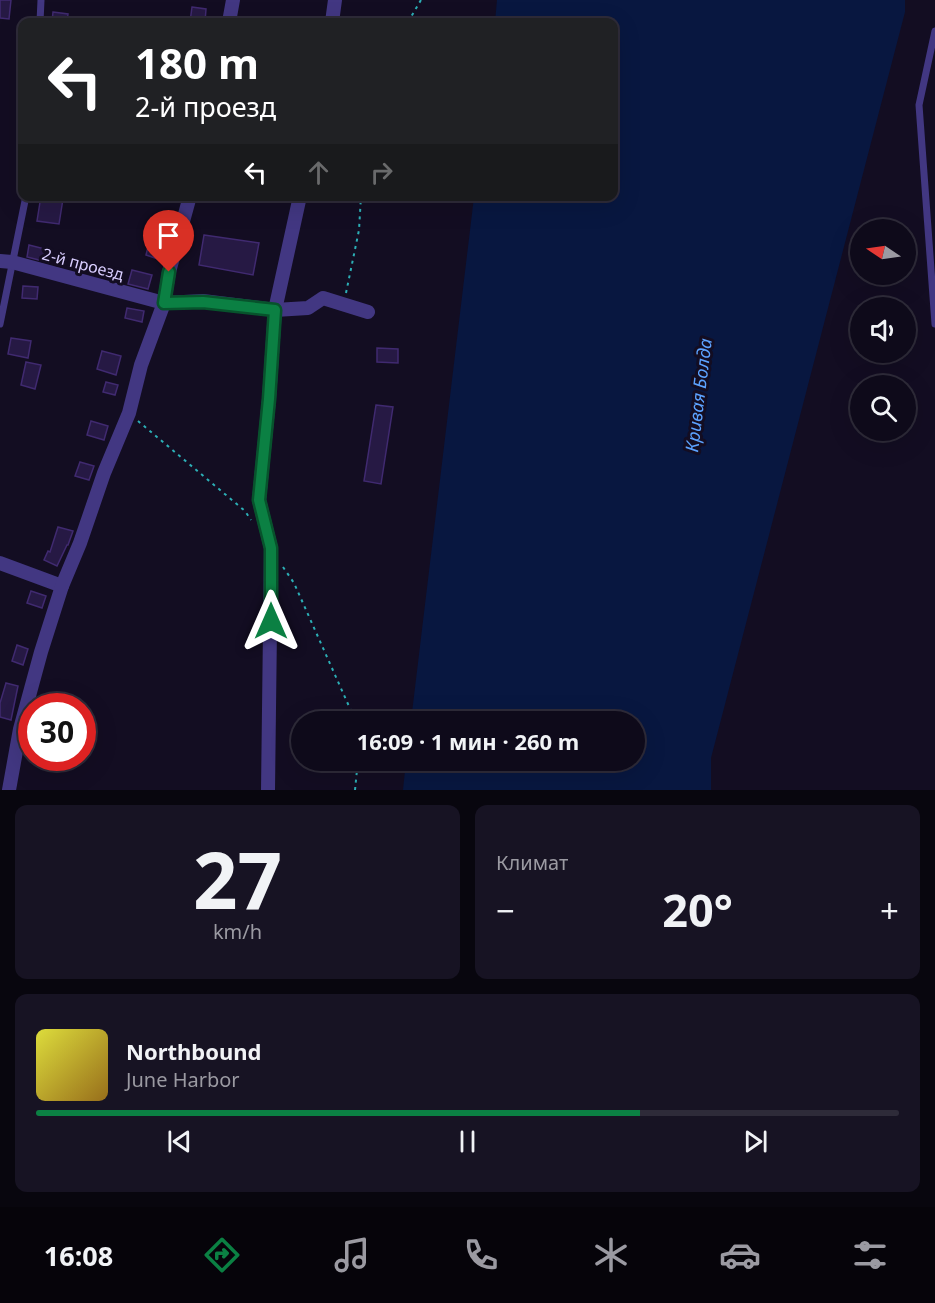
<!DOCTYPE html>
<html lang="ru">
<head>
<meta charset="utf-8">
<style>
	:root { --surface:#0e0a1a; --page:#171323; --text:#f1f3f6; --muted:#9b9aa2; --line:#2e2b39; --accent:#0b8043 }
	body { margin:0; font-family:"Noto Sans",sans-serif; background:var(--page); color:var(--text); height:100vh; display:flex; flex-direction:column; font-size:22px; white-space:nowrap }
	* { box-sizing:border-box; margin:0 }
	p { font-size:20px; color:var(--muted) }
	.icon { flex:none; width:33px; height:33px; fill:none; stroke:currentColor; stroke-width:2; stroke-linecap:round; stroke-linejoin:round }
	.map { position:relative; height:790px; overflow:hidden }
	.panel { display:flex; flex-direction:column; gap:15px; padding:15px; background:#08060e; flex:1 }
	.panel>* { flex:none }
	.banner { position:absolute; left:18px; top:18px; width:600px; height:183px; border-radius:12px; box-shadow:0 6px 24px #0002,0 0 0 2px var(--line); background:#202124; color:#fff; overflow:hidden }
	.needle { width:39px; rotate:283deg }
	.fabs { position:absolute; left:850px; top:219px; display:grid; gap:12px }
	.fabs a { display:grid; place-items:center; width:66px; height:66px; border-radius:50%; background:var(--surface); box-shadow:0 6px 24px #0002,0 0 0 2px var(--line); font-size:30px }
	.speed { position:absolute; left:18px; top:693px; display:flex; gap:12px; font-size:30px; font-weight:700; text-align:center }
	.speed>* { display:grid; place-content:center; width:78px; height:78px; border-radius:50%; background:var(--surface); box-shadow:0 6px 24px #0002,0 0 0 2px var(--line); line-height:1 }
	.speed .limit { border:9px solid #d22; background:#fff; color:#111 }
	.pin { position:absolute; display:grid; place-items:center; width:51px; height:51px; color:#fff; margin:-62px -26px; border-radius:50% 50% 50% 0; rotate:-45deg; box-shadow:0 0 6px #0007 }
	.pin .icon { rotate:45deg }
	.me { position:absolute; width:66px; margin:-33px; rotate:0deg; stroke-linejoin:round; filter:drop-shadow(0 0 4px #0008) }
	.turn { display:flex; align-items:center; gap:21px; height:126px; padding:0 18px; font-size:27px }
	.turn .icon { width:78px; height:78px; stroke-width:2.5 }
	.turn b { display:block; font-size:42px; line-height:51px }
	.lanes { display:flex; align-items:center; height:57px; padding:0 18px; background:#0003; justify-content:center; gap:30px; direction:ltr }
	.lanes .off { opacity:.35 }
	.big { font-size:45px; font-weight:700; line-height:1.1 }
	.panel .card { flex:1; display:flex; flex-direction:column; justify-content:center; gap:9px; min-width:0; padding:0 21px; border-radius:12px; background:var(--page) }
	.panel .dial { align-items:center; gap:0 }
	.dial b { font-size:78px; line-height:1 }
	.song { display:flex; align-items:center; gap:18px }
	.cover { width:72px; height:72px; border-radius:9px; background:linear-gradient(135deg,hsl(60 70% 55%),hsl(40 70% 35%)) }
	.played { height:6px; border-radius:3px; background:linear-gradient(90deg,var(--accent) 70%,var(--line) 70%) }
	.keys { display:flex; justify-content:space-around; direction:ltr }
	.heat { display:flex; justify-content:space-between; align-items:center; font-size:33px; direction:ltr }
	.panel .tiles { flex:1; display:grid; gap:15px; grid-template-columns:1fr 1fr }
	.card:last-child { grid-column:span 2 }
	.trip { position:absolute; left:291px; top:711px; width:354px; height:60px; border-radius:30px; background:var(--surface); box-shadow:0 6px 24px #0002,0 0 0 2px var(--line); font-weight:700; line-height:60px; text-align:center }
	.tabs { display:flex; height:96px; justify-content:space-around; align-items:center; background:#06040a; color:var(--muted) }
	.tabs .icon { width:42px; height:42px }
	.tabs .current { color:var(--accent) }
	.tabs b { font-size:27px; color:var(--text) }
	.map>svg:first-child { display:block }
	.water { fill:#081740 }
	.building { fill:#261944; stroke:#402a70; stroke-width:1.5 }
	.lines { fill:none; stroke-linecap:round; stroke-linejoin:round }
	.path { stroke:#2cafb6; stroke-width:2; stroke-dasharray:3 4.5; stroke-linecap:butt }
	.service { stroke:#423782; stroke-width:7 }
	.minor { stroke:#423782; stroke-width:14 }
	.route-casing { stroke:#07532c; stroke-width:15 }
	.route { stroke:#0b8043; stroke-width:10 }
	.labels { text-anchor:middle; dominant-baseline:central; stroke-width:6; stroke-linejoin:round; paint-order:stroke }
	.street-label { font-size:16px; fill:#d9ceff; stroke:#130d22 }
	.water-label { font-size:18px; font-style:italic; fill:#5ca2ff; stroke:#130d22 }
</style>
</head>
<body>
<div class="map">
<svg width="935" height="790" viewBox="0 0 935 790">
	<rect width="100%" height="100%" fill="#130d22"/>
	<polygon class="water" points="497,0 905,0 905,12 711,758 711,790 403,790 406,761 634,760 634,722 411,721 474,197 614,196 614,22 495,22"/>
	<g class="building">
		<polygon points="0,0 11,0 9,19 0,18"/>
		<polygon points="192,7 206,9 205,22 190,22"/>
		<polygon points="53,12 68,14 67,22 52,22"/>
		<polygon points="41,196 63,199 59,224 37,221"/>
		<polygon points="204,235 259,243 253,275 199,265"/>
		<polygon points="149,243 162,246 158,259 146,255"/>
		<polygon points="29,245 45,249 43,261 27,257"/>
		<polygon points="132,270 152,275 148,289 128,284"/>
		<polygon points="23,286 38,287 37,299 22,298"/>
		<polygon points="127,308 144,311 142,322 125,318"/>
		<polygon points="11,338 31,341 28,358 8,354"/>
		<polygon points="377,348 398,349 398,363 377,362"/>
		<polygon points="102,351 121,356 116,375 97,369"/>
		<polygon points="26,362 41,365 35,389 21,385"/>
		<polygon points="106,382 118,385 115,395 103,392"/>
		<polygon points="376,405 393,407 381,484 364,481"/>
		<polygon points="91,421 108,426 104,440 87,435"/>
		<polygon points="80,462 94,466 89,480 75,476"/>
		<polygon points="58,527 73,531 68,545 67,545 57,566 44,560 48,551 50,552"/>
		<polygon points="31,591 46,596 42,608 27,603"/>
		<polygon points="17,645 28,649 23,665 12,661"/>
		<polygon points="6,683 18,686 11,720 0,717 0,703"/>
	</g>
	<g class="lines">
		<g class="path">
			<polyline points="408,22 421,0"/>
			<polyline points="346,293 359,230 361,196"/>
			<polyline points="138,421 245,511 251,520"/>
			<polyline points="283,567 294,583 356,722"/>
			<polyline points="355,790 358,760"/>
		</g>
		<g class="service">
			<polyline points="40,22 41,0"/>
			<polyline points="935,31 919,105 935,324"/>
			<polyline points="0,324 26,196"/>
		</g>
		<g class="minor">
			<polyline points="229,22 233,0"/>
			<polyline points="332,22 335,0"/>
			<polyline points="0,261 12,262 164,303 203,301 275,310 308,308 323,298 368,312"/>
			<polyline points="0,563 62,586"/>
			<polyline points="9,790 20,729 41,652 62,586 80,543 104,473 129,413 141,365 164,303 169,272 190,196"/>
			<polyline points="268,790 271,548 259,500 269,399 275,310 300,196"/>
		</g>
	</g>
	<g class="lines">
		<g class="route-casing">
			<polyline id="route" points="169,272 164,303 203,302 275,310 269,399 259,500 271,548 271,621"/>
		</g>
		<use href="#route" class="route"/>
	</g>
	<g class="labels">
		<g class="street-label">
			<text transform="translate(83 264) rotate(15)">2-й проезд</text>
		</g>
		<g class="water-label">
			<text transform="translate(698 395) rotate(-83)">Кривая Болда</text>
		</g>
	</g>
</svg>
<div class="fabs">
<a><svg class="needle" viewBox="-14 -14 28 28"><path d="M0-13l5 13h-10z" fill="#e53935"/><path d="M0 13l5-13h-10z" fill="#9b9aa2"/></svg></a>
<a><svg class="icon" aria-label="sound" viewBox="0 0 24 24"><path d="M4 9h4l5-4v14l-5-4H4zM17 9q2 3 0 6"/></svg></a>
<a><svg class="icon" aria-label="search" viewBox="0 0 24 24"><circle cx="10" cy="10" r="6"/><path d="M15 15l6 6"/></svg></a>
</div>
<div class="speed"><div class="limit">30</div></div>
<div class="pin" style="left:169px;top:272px;background:#d93025"><svg class="icon" aria-label="arrive" viewBox="0 0 24 24"><path d="M6 21V4h12l-3 4 3 4H6"/></svg></div>
<svg class="me" style="left:271px;top:621px" viewBox="-20 -20 40 40"><path d="M0-17L14 15 0 8-14 15z" fill="#0b8043" stroke="#fff" stroke-width="4"/></svg>
<div class="trip">16:09 · 1 мин · 260 m</div>
<div class="banner">
<div class="turn"><svg class="icon" aria-label="left" viewBox="0 0 24 24"><path d="M17 20v-9H6M10 6l-5 5 5 5"/></svg><div><b>180 m</b>2-й проезд</div></div>
<div class="lanes"><svg class="icon" aria-label="left" viewBox="0 0 24 24"><path d="M17 20v-9H6M10 6l-5 5 5 5"/></svg><svg class="icon off" aria-label="ahead" viewBox="0 0 24 24"><path d="M12 20V5M6 11l6-6 6 6"/></svg><svg class="icon off" aria-label="right" viewBox="0 0 24 24"><path d="M7 20v-9h11M14 6l5 5-5 5"/></svg></div>
</div>
</div>
<section class="panel">
<div class="tiles">
<div class="card dial"><b>27</b><p>km/h</p></div>
<div class="card"><p>Климат</p>
<div class="heat"><a>−</a><b class="big">20°</b><a>+</a></div>
</div>
<div class="card">
<div class="song"><i class="cover"></i><div><b>Northbound</b><p>June Harbor</p></div></div>
<div class="played"></div>
<div class="keys"><svg class="icon" aria-label="previous" viewBox="0 0 24 24"><path d="M18 5L8 12l10 7zM5 5v14"/></svg><svg class="icon" aria-label="pause" viewBox="0 0 24 24"><path d="M8 5v14M16 5v14"/></svg><svg class="icon" aria-label="next" viewBox="0 0 24 24"><path d="M6 5l10 7-10 7zM19 5v14"/></svg></div>
</div>
</div>
</section>
<nav class="tabs">
<b>16:08</b>
<svg class="icon current" aria-label="directions" viewBox="0 0 24 24"><path d="M12 3l9 9-9 9-9-9zM9 14v-3h6M13 9l2 2-2 2"/></svg>
<svg class="icon" aria-label="music" viewBox="0 0 24 24"><path d="M9 18V5l10-2v13"/><circle cx="6" cy="18" r="3"/><circle cx="16" cy="16" r="3"/></svg>
<svg class="icon" aria-label="phone" viewBox="0 0 24 24"><path d="M5 4h4l2 5-3 2q2 4 5 5l2-3 5 2v4C11 20 4 13 5 4z"/></svg>
<svg class="icon" aria-label="climate" viewBox="0 0 24 24"><path d="M12 3v18M4 7l16 10M4 17L20 7"/></svg>
<svg class="icon" aria-label="car" viewBox="0 0 24 24"><path d="M5 17H2v-5l4-1 3-4h7l3 4 3 1v5h-3M9 17h6M6 11h13"/><circle cx="7" cy="17" r="2"/><circle cx="17" cy="17" r="2"/></svg>
<svg class="icon" aria-label="filters" viewBox="0 0 24 24"><path d="M4 7h16M4 17h16"/><circle cx="9" cy="7" r="2"/><circle cx="15" cy="17" r="2"/></svg>
</nav>
</body>
</html>
